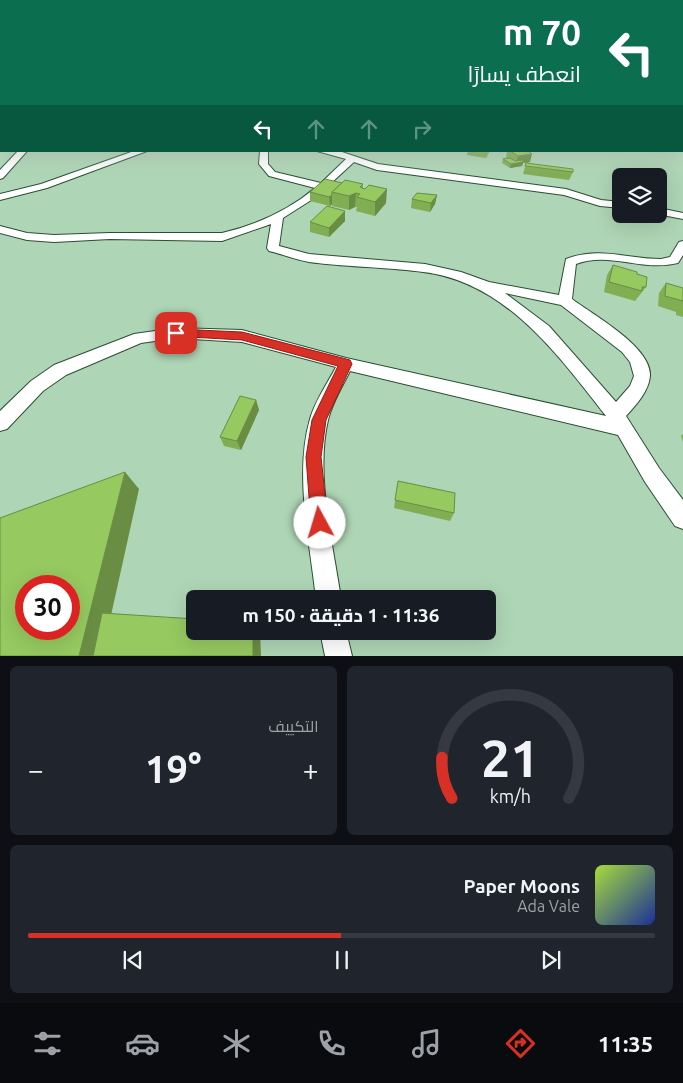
<!DOCTYPE html>
<html lang="ar">
<head>
<meta charset="utf-8">
<style>
	:root { --surface:#171b24; --page:#20242c; --text:#f1f3f6; --muted:#9ea1a6; --line:#363941; --accent:#d93025 }
	body { margin:0; font-family:Ubuntu,Cairo,sans-serif; background:var(--page); color:var(--text); direction:rtl; height:100vh; display:flex; flex-direction:column; font-size:19px; white-space:nowrap }
	* { box-sizing:border-box; margin:0 }
	p { font-size:16px; color:var(--muted) }
	.icon { flex:none; width:28px; height:28px; fill:none; stroke:currentColor; stroke-width:2; stroke-linecap:round; stroke-linejoin:round }
	.map { position:relative; height:656px; overflow:hidden; direction:ltr }
	.sheet { display:flex; flex-direction:column; gap:10px; padding:10px; background:#0d0f14; flex:1 }
	.sheet>* { flex:none }
	.guide { position:absolute; left:0px; top:0px; width:684px; height:152px; box-shadow:0 5px 20px #0002; direction:rtl; background:#0b6e4f; color:#fff; overflow:hidden }
	.buttons { position:absolute; left:612px; top:168px; display:grid; gap:10px }
	.buttons a { display:grid; place-items:center; width:55px; height:55px; border-radius:8px; background:var(--surface); box-shadow:0 5px 20px #0002; font-size:25px }
	.speed { position:absolute; left:15px; top:575px; display:flex; gap:10px; font-size:25px; font-weight:700; text-align:center }
	.speed>* { display:grid; place-content:center; width:65px; height:65px; border-radius:50%; background:var(--surface); box-shadow:0 5px 20px #0002; line-height:1 }
	.speed .limit { border:8px solid #d22; background:#fff; color:#111 }
	.pin { position:absolute; display:grid; place-items:center; width:42px; height:42px; color:#fff; margin:-21px; border-radius:10px; box-shadow:0 2px 8px #0006 }
	.me { position:absolute; width:55px; margin:-28px; rotate:354deg; stroke-linejoin:round; filter:drop-shadow(0 0 4px #0008) }
	.turn { display:flex; align-items:center; gap:18px; height:105px; padding:0 20px; font-size:22px }
	.turn .icon { width:65px; height:65px; stroke-width:2.5 }
	.turn b { display:block; font-size:35px; line-height:42px }
	.lanes { display:flex; align-items:center; height:48px; padding:0 20px; background:#0003; justify-content:center; gap:25px; direction:ltr }
	.lanes .off { opacity:.35 }
	.big { font-size:38px; font-weight:700; line-height:1.1 }
	.sheet .widget { flex:1; display:flex; flex-direction:column; justify-content:center; gap:8px; min-width:0; padding:0 18px; border-radius:8px; background:var(--page) }
	.sheet .dial { align-items:center; gap:0 }
	.dial svg { height:130px; overflow:visible; fill:none; stroke:var(--line); stroke-width:7; stroke-linecap:round; text-anchor:middle }
	.dial text { fill:var(--text); stroke:none }
	.song { display:flex; align-items:center; gap:15px }
	.cover { width:60px; height:60px; border-radius:8px; background:linear-gradient(135deg,hsl(80 70% 55%),hsl(230 70% 35%)) }
	.played { height:5px; border-radius:2px; background:linear-gradient(90deg,var(--accent) 50%,var(--line) 50%) }
	.keys { display:flex; justify-content:space-around; direction:ltr }
	.heat { display:flex; justify-content:space-between; align-items:center; font-size:28px; direction:ltr }
	.sheet .tiles { flex:1; display:grid; gap:10px; grid-template-columns:1fr 1fr }
	.widget:last-child { grid-column:span 2 }
	.trip { position:absolute; left:186px; top:590px; width:310px; height:50px; border-radius:8px; background:var(--surface); box-shadow:0 5px 20px #0002; font-weight:700; line-height:50px; text-align:center; direction:rtl }
	.menu { display:flex; height:80px; justify-content:space-around; align-items:center; background:#090b0e; color:var(--muted) }
	.menu .icon { width:35px; height:35px }
	.menu .on { color:var(--accent) }
	.menu b { font-size:22px; color:var(--text) }
	.map>svg:first-child { display:block }
	.lines { fill:none; stroke-linecap:round; stroke-linejoin:round }
	.minor-casing { stroke:#2b4e34; stroke-width:2 }
	.tertiary-casing { stroke:#2b4e34; stroke-width:22 }
	.minor { fill:#fff; fill-rule:evenodd }
	.tertiary { stroke:#fff; stroke-width:20 }
	.wall { fill:#81ad53 }
	.shaded-wall { fill:#698d43 }
	.building { fill:#96c960; stroke:#698d43; fill-rule:evenodd }
	.route { fill:#d93025; stroke:#8d1f18 }
</style>
</head>
<body>
<div class="map">
<svg width="683" height="656" viewBox="0 0 683 656">
	<rect width="100%" height="100%" fill="#aed5b5"/>
	<g class="lines">
		<g class="minor-casing">
			<g id="minor">
				<rect x="0" y="84" width="1" height="2"/>
				<rect x="682" y="100" width="1" height="4"/>
				<polygon points="18,151 27,151 3,178 0,179 0,170"/>
				<polygon points="134,151 147,151 47,188 0,200 0,194 41,184"/>
				<path d="M260 151H268V164L275 172 321 183 346 159 317 151 342 152 378 164 566 189 601 200 621 202V208L600 206 564 195 377 170 354 162 316 197 283 218 279 246 309 254 425 264 461 272 489 282 559 295 566 259C600 246 626 259 661 259L670 257 679 242 683 241V255L678 263C642 272 609 251 576 264L572 299C593 315 652 347 650 376 649 391 636 405 626 416L659 468 683 500V529L675 526 645 482 618 435 350 371C342 387 332 403 328 420 315 475 333 543 341 599H316C310 543 294 473 310 419 315 401 327 384 336 367L242 342 176 338 141 343 66 375 43 391 7 429 0 431V411L31 381 54 365 134 334 176 328 242 330 346 358 606 416C558 355 506 282 423 272 385 267 347 267 309 262 296 260 282 254 269 251L267 248 271 224 222 241 110 239 54 242 27 240 0 233V226L27 233 54 235 110 233H222C256 225 289 210 315 188L269 176 259 164ZM505 293 561 305 622 352 630 362 634 376 630 386 616 402 549 326Z"/>
				<polygon points="659,208 683,213 683,219 657,214 659,214"/>
				<polygon points="320,631 346,631 352,656 325,656"/>
			</g>
		</g>
		<g class="tertiary-casing">
			<polyline id="tertiary" points="0,129 1,128"/>
		</g>
		<use href="#minor" class="minor"/>
		<use href="#tertiary" class="tertiary"/>
	</g>
	<g class="wall">
		<polygon points="468,151 490,151 486,158 467,155"/>
		<polygon points="507,151 528,151 530,162 526,163 573,172 569,180 523,174 526,163 523,163 522,166 510,168 502,163 503,159 506,158"/>
		<polygon points="342,183 363,184 363,188 386,203 375,216 356,211 357,207 355,207 349,210 332,206 332,204 330,206 310,201 310,192"/>
		<polygon points="437,195 435,204 430,212 411,208 412,199"/>
		<polygon points="345,211 345,221 329,237 310,232 310,222"/>
		<polygon points="613,265 637,274 646,287 635,301 604,292 607,275"/>
		<polygon points="666,283 683,288 683,317 676,315 676,312 658,306 659,293"/>
		<polygon points="256,400 259,410 241,450 224,446 220,437"/>
		<polygon points="683,434 683,442 681,436"/>
		<polygon points="398,481 454,513 450,521 394,508"/>
	</g>
	<g class="shaded-wall">
		<polygon points="532,154 530,162 523,163 522,166 510,168 511,164 516,163 518,156"/>
		<polygon points="387,189 386,203 375,216 375,202"/>
		<polygon points="356,193 355,207 349,210 349,196"/>
		<polygon points="332,195 332,204 330,206 329,197"/>
		<polygon points="437,195 435,204 430,212 431,203"/>
		<polygon points="345,211 345,221 329,237 329,228"/>
		<polygon points="256,400 259,410 241,450 237,441"/>
		<polygon points="125,472 139,489 102,656 79,656"/>
		<polygon points="253,631 260,632 261,656 253,656"/>
	</g>
	<g class="building">
		<polygon points="510,151 528,151 532,154 518,156"/>
		<polygon points="510,158 515,161 523,160 523,162 511,164 503,159"/>
		<polygon points="526,163 573,169 573,172 525,166"/>
		<polygon points="325,179 342,183 332,192 332,195 329,197 310,192"/>
		<polygon points="345,180 363,184 360,187 365,189 369,185 387,189 375,202 357,197 360,194 356,193 349,196 332,192"/>
		<polygon points="417,193 437,195 431,203 412,199"/>
		<polygon points="327,206 345,211 329,228 310,222"/>
		<polygon points="613,265 637,272 637,274 647,277 646,287 642,287 642,291 609,282"/>
		<polygon points="666,283 683,288 683,301 665,296"/>
		<polygon points="240,396 256,400 237,441 220,437"/>
		<path d="M125 472 79 656H0V518ZM26 586H69V629H26Z"/>
		<polygon points="398,481 455,493 454,513 395,500"/>
		<polygon points="102,613 195,619 195,631 253,631 253,656 93,656"/>
	</g>
	<linearGradient id="sky" x2="0" y2="1"><stop stop-color="#8fa49c"/><stop offset="0.48" stop-color="#dbecde"/><stop offset="1" stop-color="#dbecde" stop-opacity="0"/></linearGradient>
	<rect width="683" height="176" fill="url(#sky)"/>
	<polygon class="route" points="176,329 242,332 350,360 352,364 326,420 321,457 328,523 325,529 320,531 314,529 311,523 306,457 312,420 338,366 242,340 172,336 171,333 172,330"/>
</svg>
<div class="buttons">
<a><svg class="icon" aria-label="layers" viewBox="0 0 24 24"><path d="M12 4l9 5-9 5-9-5zM3 14l9 5 9-5"/></svg></a>
</div>
<div class="speed"><div class="limit">30</div></div>
<div class="pin" style="left:176px;top:333px;background:#d93025"><svg class="icon" aria-label="arrive" viewBox="0 0 24 24"><path d="M6 21V4h12l-3 4 3 4H6"/></svg></div>
<svg class="me" style="left:320px;top:523px" viewBox="-20 -20 40 40"><circle r="19" fill="#fff"/><path d="M0-13L10 11 0 6-10 11z" fill="#d93025"/></svg>
<div class="trip">11:36 · 1 دقيقة · 150 m</div>
<div class="guide">
<div class="turn"><svg class="icon" aria-label="left" viewBox="0 0 24 24"><path d="M17 20v-9H6M10 6l-5 5 5 5"/></svg><div><b>70 m</b>انعطف يسارًا</div></div>
<div class="lanes"><svg class="icon" aria-label="left" viewBox="0 0 24 24"><path d="M17 20v-9H6M10 6l-5 5 5 5"/></svg><svg class="icon off" aria-label="ahead" viewBox="0 0 24 24"><path d="M12 20V5M6 11l6-6 6 6"/></svg><svg class="icon off" aria-label="ahead" viewBox="0 0 24 24"><path d="M12 20V5M6 11l6-6 6 6"/></svg><svg class="icon off" aria-label="right" viewBox="0 0 24 24"><path d="M7 20v-9h11M14 6l5 5-5 5"/></svg></div>
</div>
</div>
<section class="sheet">
<div class="tiles">
<div class="widget dial"><svg viewBox="0 0 100 80">
<path d="M14 69A42 42 0 1 1 86 69"/>
<path d="M14 69A42 42 0 0 1 8 44" stroke="#d93025"/>
<text x="50" y="56" font-size="32" font-weight="700">21</text>
<text x="50" y="72" font-size="11">km/h</text>
</svg></div>
<div class="widget"><p>التكييف</p>
<div class="heat"><a>−</a><b class="big">19°</b><a>+</a></div>
</div>
<div class="widget">
<div class="song"><i class="cover"></i><div><b>Paper Moons</b><p>Ada Vale</p></div></div>
<div class="played"></div>
<div class="keys"><svg class="icon" aria-label="previous" viewBox="0 0 24 24"><path d="M18 5L8 12l10 7zM5 5v14"/></svg><svg class="icon" aria-label="pause" viewBox="0 0 24 24"><path d="M8 5v14M16 5v14"/></svg><svg class="icon" aria-label="next" viewBox="0 0 24 24"><path d="M6 5l10 7-10 7zM19 5v14"/></svg></div>
</div>
</div>
</section>
<nav class="menu">
<b>11:35</b>
<svg class="icon on" aria-label="directions" viewBox="0 0 24 24"><path d="M12 3l9 9-9 9-9-9zM9 14v-3h6M13 9l2 2-2 2"/></svg>
<svg class="icon" aria-label="music" viewBox="0 0 24 24"><path d="M9 18V5l10-2v13"/><circle cx="6" cy="18" r="3"/><circle cx="16" cy="16" r="3"/></svg>
<svg class="icon" aria-label="phone" viewBox="0 0 24 24"><path d="M5 4h4l2 5-3 2q2 4 5 5l2-3 5 2v4C11 20 4 13 5 4z"/></svg>
<svg class="icon" aria-label="climate" viewBox="0 0 24 24"><path d="M12 3v18M4 7l16 10M4 17L20 7"/></svg>
<svg class="icon" aria-label="car" viewBox="0 0 24 24"><path d="M5 17H2v-5l4-1 3-4h7l3 4 3 1v5h-3M9 17h6M6 11h13"/><circle cx="7" cy="17" r="2"/><circle cx="17" cy="17" r="2"/></svg>
<svg class="icon" aria-label="filters" viewBox="0 0 24 24"><path d="M4 7h16M4 17h16"/><circle cx="9" cy="7" r="2"/><circle cx="15" cy="17" r="2"/></svg>
</nav>
</body>
</html>
